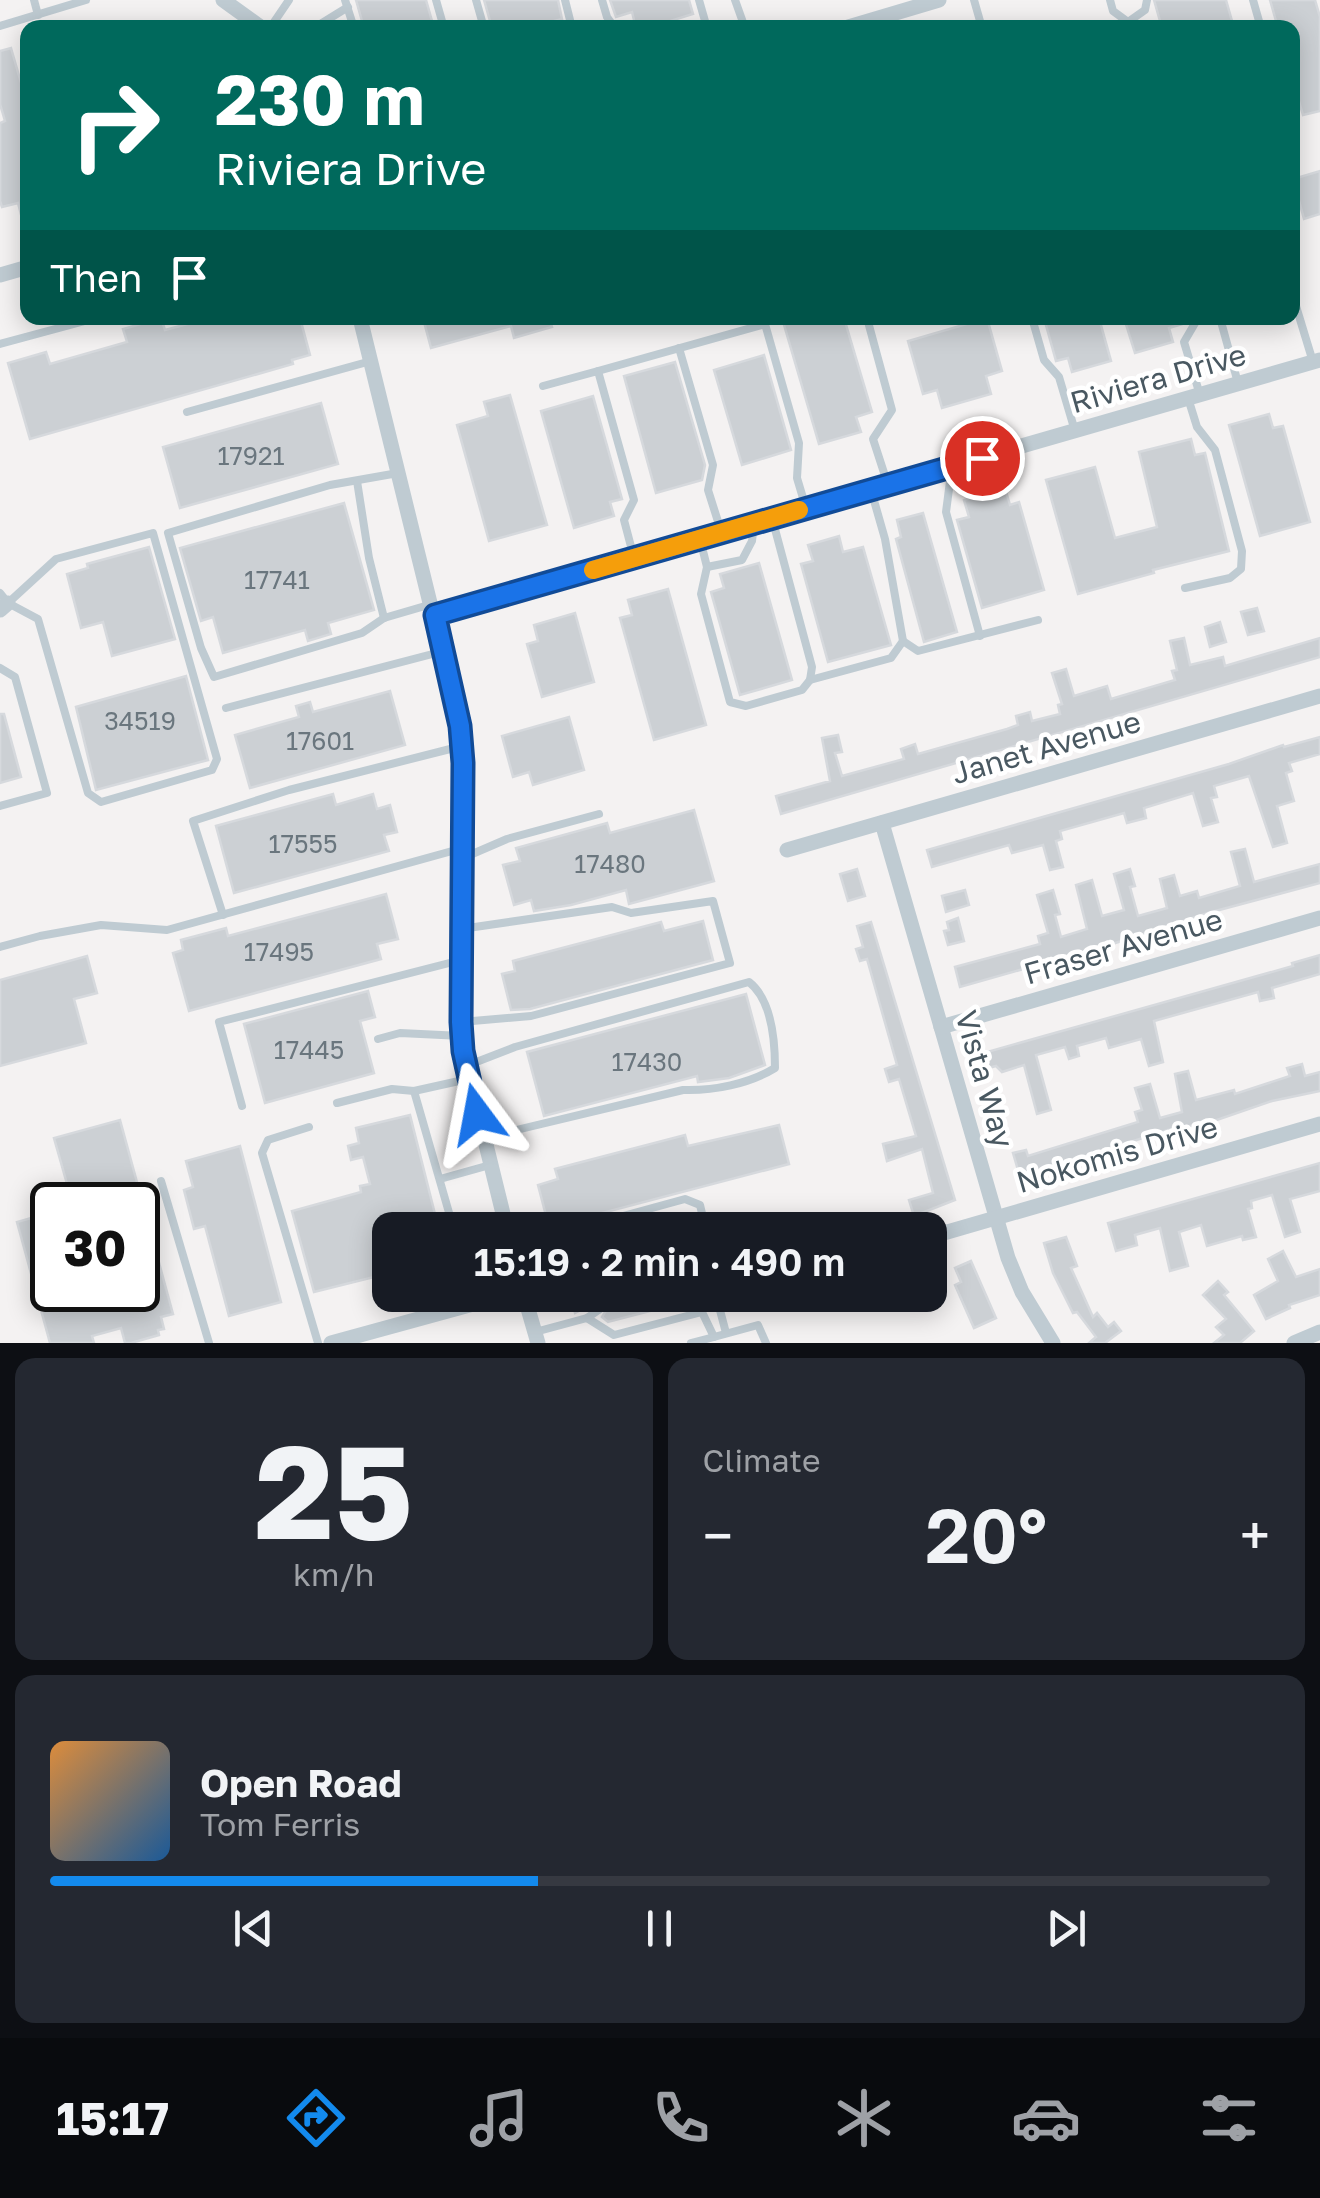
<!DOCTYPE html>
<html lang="en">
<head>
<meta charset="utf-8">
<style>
	:root { --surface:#171b24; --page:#242831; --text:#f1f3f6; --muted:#9ea1a6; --line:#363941; --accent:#138aed }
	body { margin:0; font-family:"Golos Text",sans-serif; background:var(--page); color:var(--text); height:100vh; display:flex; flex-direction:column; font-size:38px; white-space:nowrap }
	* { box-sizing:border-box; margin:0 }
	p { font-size:32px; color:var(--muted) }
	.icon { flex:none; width:55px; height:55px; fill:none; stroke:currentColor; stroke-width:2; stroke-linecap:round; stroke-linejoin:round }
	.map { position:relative; height:1343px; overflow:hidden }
	.details { display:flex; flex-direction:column; gap:15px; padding:15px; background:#0d0f14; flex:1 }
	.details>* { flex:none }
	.banner { position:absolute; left:20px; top:20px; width:1280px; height:305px; border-radius:20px; box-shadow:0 5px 25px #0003; background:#00695c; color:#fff; overflow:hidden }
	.speed { position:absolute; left:30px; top:1182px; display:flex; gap:20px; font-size:50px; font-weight:700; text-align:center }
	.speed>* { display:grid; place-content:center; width:130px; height:130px; border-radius:50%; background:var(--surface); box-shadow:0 5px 25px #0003; line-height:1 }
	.speed .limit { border:5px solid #111; border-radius:15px; background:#fff; color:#111 }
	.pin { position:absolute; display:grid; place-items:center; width:85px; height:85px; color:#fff; margin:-42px; border:5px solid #fff; border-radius:50%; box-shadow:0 2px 10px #0007 }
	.me { position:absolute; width:110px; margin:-55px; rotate:347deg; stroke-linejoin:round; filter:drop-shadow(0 0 8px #0008) }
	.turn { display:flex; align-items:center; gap:35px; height:210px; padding:0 30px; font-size:45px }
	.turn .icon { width:130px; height:130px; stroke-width:2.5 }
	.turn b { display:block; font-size:70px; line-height:85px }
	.then { display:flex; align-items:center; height:95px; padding:0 30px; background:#0003; gap:20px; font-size:38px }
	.big { font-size:75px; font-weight:600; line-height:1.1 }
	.details .tile { flex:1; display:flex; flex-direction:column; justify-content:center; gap:15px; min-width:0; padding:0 35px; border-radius:20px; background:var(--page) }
	.details .dial { align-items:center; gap:0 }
	.dial b { font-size:130px; line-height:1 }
	.song { display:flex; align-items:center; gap:30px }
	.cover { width:120px; height:120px; border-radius:15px; background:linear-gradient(135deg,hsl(30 70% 55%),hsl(210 70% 35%)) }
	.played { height:10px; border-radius:5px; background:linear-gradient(90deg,var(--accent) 40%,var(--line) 40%) }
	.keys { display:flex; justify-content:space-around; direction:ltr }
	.heat { display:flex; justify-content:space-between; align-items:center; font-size:55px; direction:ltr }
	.details .tiles { flex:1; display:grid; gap:15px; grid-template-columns:1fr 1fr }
	.tile:last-child { grid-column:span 2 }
	.trip { position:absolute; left:372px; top:1212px; width:575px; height:100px; border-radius:20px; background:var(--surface); box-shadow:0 5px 25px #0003; font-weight:600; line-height:100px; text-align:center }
	.dock { display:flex; height:160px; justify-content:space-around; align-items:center; background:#090b0e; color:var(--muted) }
	.dock .icon { width:70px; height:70px }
	.dock .active { color:var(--accent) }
	.dock b { font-size:45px; color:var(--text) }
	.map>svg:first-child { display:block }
	.building { fill:#ccd0d4; stroke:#d6d9dd; stroke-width:2.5 }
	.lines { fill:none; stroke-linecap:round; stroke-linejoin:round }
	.service { stroke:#bfcbd2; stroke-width:8 }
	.minor { stroke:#bfcbd2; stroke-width:15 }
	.route-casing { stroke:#114b97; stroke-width:25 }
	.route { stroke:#1a73e8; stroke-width:18 }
	.slow { stroke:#f59e0b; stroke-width:18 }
	.labels { text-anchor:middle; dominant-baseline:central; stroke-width:9; stroke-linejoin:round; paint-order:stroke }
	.number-label { font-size:25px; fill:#6a767e }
	.street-label { font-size:30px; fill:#495861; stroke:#fff }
</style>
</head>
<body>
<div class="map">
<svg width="1320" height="1343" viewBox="0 0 1320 1343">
	<rect width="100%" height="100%" fill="#f4f2f2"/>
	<g class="building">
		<polygon points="356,0 426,0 434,28 364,28"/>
		<polygon points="484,0 558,0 562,19 543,24 544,28 492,28"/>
		<polygon points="610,0 689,0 693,14 648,28 636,28 632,12 616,17"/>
		<polygon points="1154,0 1226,0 1234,28 1162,28"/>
		<polygon points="1270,0 1315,0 1320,17 1320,111 1303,115 1292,78 1292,28 1278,28"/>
		<polygon points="11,48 28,107 28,226 24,226 18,203 2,207 0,201 0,123 5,121 0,104 0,51"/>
		<polygon points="1320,171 1320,214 1304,219 1293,179"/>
		<polygon points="161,318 165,330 210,318 300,318 310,355 292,360 293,364 30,439 8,363 46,352 50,364 127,342 123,329"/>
		<polygon points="423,318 549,318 552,327 514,338 511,326 431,348"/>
		<polygon points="782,318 844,318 872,412 856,417 861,432 819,444"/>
		<polygon points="987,318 1002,371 986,376 991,394 942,408 937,390 923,394 908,341"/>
		<polygon points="1044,318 1099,318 1111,361 1072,372 1068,358 1056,361"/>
		<polygon points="1124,318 1190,318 1186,323 1169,328 1173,342 1135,353"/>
		<polygon points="764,355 791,450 742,465 714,370"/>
		<polygon points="675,362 705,465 702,480 656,493 624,376"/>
		<polygon points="510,395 547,525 489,541 457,425 488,416 484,402"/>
		<polygon points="593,396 622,499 610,502 614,516 574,528 541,411"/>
		<polygon points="321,403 338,464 180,508 163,447"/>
		<polygon points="1269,414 1273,428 1283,426 1310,522 1260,536 1229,425"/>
		<polygon points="1191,439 1195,455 1205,453 1229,551 1153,570 1154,573 1078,594 1046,480 1095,467 1115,538 1157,527 1139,452"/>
		<polygon points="1005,488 1010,505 1019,502 1044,590 982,608 957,520 969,517 964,500"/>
		<polygon points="344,503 374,610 328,623 331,634 308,641 305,630 223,653 213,617 201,621 180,548"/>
		<polygon points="923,513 957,632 924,642 896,539 901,537 897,520"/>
		<polygon points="839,536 843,552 863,547 891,645 828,662 801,564 813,561 808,545"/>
		<polygon points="149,547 175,639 112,656 103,622 81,628 67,574 88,568 87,564"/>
		<polygon points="759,563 792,680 740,695 711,592 724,588 720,574"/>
		<polygon points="668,589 706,725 654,740 620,618 632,615 628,600"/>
		<polygon points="1257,608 1264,631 1248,635 1241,612"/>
		<polygon points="575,613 594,682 542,697 527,644 538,641 534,625"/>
		<polygon points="1220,622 1226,642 1210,647 1205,627"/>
		<polygon points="1184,638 1190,665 1223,657 1225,666 1320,638 1320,657 781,814 776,796 830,781 822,738 838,735 842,752 835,753 842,776 904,759 901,749 915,744 918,754 1007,729 1018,725 1016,716 1030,712 1032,721 1060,714 1058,705 1062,704 1052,673 1066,669 1074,696 1107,686 1111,699 1175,680 1172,671 1177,670 1170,641"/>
		<polygon points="186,676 208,760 96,790 76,707"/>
		<polygon points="390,691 405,745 250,788 235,735 299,717 296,706 310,702 313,712"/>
		<polygon points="0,714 4,714 21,777 0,783"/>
		<polygon points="569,717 584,770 533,785 529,772 513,777 502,736"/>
		<polygon points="1320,737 1320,754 1289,763 1292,771 1286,773 1294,801 1277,806 1287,843 1273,847 1249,776 1214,786 1217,797 1211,798 1218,822 1203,826 1193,793 1144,808 1146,818 1127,823 1124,813 1060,831 1062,839 1056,841 1063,867 1050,870 1043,845 1012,853 1009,845 932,867 927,850 1229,764 1283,745 1284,747"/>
		<polygon points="333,794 336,805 373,794 377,809 390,805 397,832 384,835 389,851 234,893 216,826"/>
		<polygon points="694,810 714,881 629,904 626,890 571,905 534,911 531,900 514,905 503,865 520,861 516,848 607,823 610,833"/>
		<polygon points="1245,849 1254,882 1320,864 1320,883 1208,913 1103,947 1026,965 1027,968 960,987 955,967 1040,944 1038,936 1048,933 1037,895 1053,890 1060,914 1055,915 1061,937 1087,929 1076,885 1092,880 1102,916 1124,910 1114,874 1130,869 1135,886 1130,887 1138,916 1167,908 1160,879 1174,875 1180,896 1197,891 1199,898 1240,886 1231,852"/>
		<polygon points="857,869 865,896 848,901 840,874"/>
		<polygon points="965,890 969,905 946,912 942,896"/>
		<polygon points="386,894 398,939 377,944 381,959 189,1011 173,953 183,950 181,940 226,928 228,936"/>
		<polygon points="958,918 964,941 948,945 944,931 949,930 947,922"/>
		<polygon points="703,921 713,960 530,1009 511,1010 502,974 515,971 513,961 661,922 664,931"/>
		<polygon points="871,922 955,1200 914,1216 909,1200 933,1193 922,1149 887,1161 883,1144 916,1136 899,1079 889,1082 885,1069 897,1065 867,959 860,961 856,949 863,947 857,926"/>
		<polygon points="1320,955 1320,974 1272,988 1274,998 1260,1001 1258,992 1154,1021 1163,1062 1149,1066 1141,1039 1109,1048 1106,1038 1077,1046 1079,1056 1069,1059 1065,1047 1036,1055 1051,1110 1037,1114 1024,1065 1002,1072 996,1066 985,1069 980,1054 1293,966 1292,963"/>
		<polygon points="87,956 97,993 74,999 86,1043 0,1066 0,980"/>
		<polygon points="368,991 375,1017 360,1021 374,1073 265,1103 244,1024"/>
		<polygon points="746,994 765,1065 729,1078 698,1082 697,1076 544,1116 527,1052"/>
		<polygon points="1302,1064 1305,1076 1320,1072 1320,1091 1272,1101 1208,1123 1168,1130 1020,1177 1013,1153 1026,1150 1028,1156 1138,1122 1135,1112 1142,1110 1135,1088 1150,1084 1160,1118 1182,1112 1175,1074 1188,1071 1196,1100 1234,1090 1235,1094 1290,1076 1287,1068"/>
		<polygon points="410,1115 439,1230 390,1230 390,1273 314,1292 292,1211 361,1192 360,1186 370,1184 363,1157 351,1160 348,1146 359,1143 356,1128"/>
		<polygon points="120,1120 173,1314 161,1317 164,1329 158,1330 159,1335 131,1343 125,1343 121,1328 92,1336 94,1343 50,1343 17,1222 52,1212 52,1290 138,1290 138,1205 73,1205 54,1138"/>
		<polygon points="779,1125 789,1164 549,1227 538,1185 558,1179 555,1169 685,1135 688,1146"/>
		<polygon points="240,1146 281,1302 229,1316 205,1226 194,1229 184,1190 193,1187 186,1161"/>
		<polygon points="1320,1163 1320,1191 1290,1199 1300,1232 1285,1237 1272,1195 1251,1201 1252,1208 1248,1209 1256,1237 1243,1240 1242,1236 1207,1246 1201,1225 1179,1232 1188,1266 1170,1271 1160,1228 1135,1235 1137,1245 1116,1251 1108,1223"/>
		<polygon points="1066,1237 1077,1266 1071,1268 1093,1317 1097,1313 1108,1327 1114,1322 1121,1331 1105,1343 1089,1343 1096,1337 1077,1312 1073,1313 1053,1273 1044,1243"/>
		<polygon points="1283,1251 1296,1277 1320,1269 1320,1295 1289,1305 1290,1308 1266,1319 1254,1295 1278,1281 1268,1259"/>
		<polygon points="971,1261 996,1318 974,1328 955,1285 961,1282 955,1268"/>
		<polygon points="1218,1281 1228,1292 1224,1295 1254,1331 1240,1343 1214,1343 1224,1335 1216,1327 1226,1319 1203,1295"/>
		<polygon points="570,1295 695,1295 696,1299 608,1322 602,1317 607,1309 604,1303 597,1302 575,1313"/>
	</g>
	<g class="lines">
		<g class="service">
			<polyline points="34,0 38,15"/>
			<polyline points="345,0 354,28"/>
			<polyline points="436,0 444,28"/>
			<polyline points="476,0 484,28"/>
			<polyline points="565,0 572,28"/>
			<polyline points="602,0 607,17 615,28"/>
			<polyline points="699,0 707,28"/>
			<polyline points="735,0 745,28"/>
			<polyline points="974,0 982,28"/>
			<polyline points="1110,0 1113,11 1128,22 1145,10 1147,0"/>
			<polyline points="1253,0 1261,28"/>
			<polyline points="0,26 86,0"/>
			<polyline points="270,28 289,0"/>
			<polyline points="314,28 348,7"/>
			<polyline points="1292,293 1313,362"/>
			<polyline points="867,318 892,410 873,439 888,485"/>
			<polyline points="1032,318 1044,360 1059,377 1075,431"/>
			<polyline points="1198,318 1184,342 1200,395"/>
			<polyline points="1220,318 1238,383"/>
			<polyline points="0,344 96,318"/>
			<polyline points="679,348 713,465 708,490 721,531"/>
			<polyline points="598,371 765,324 799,443 797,478 806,508"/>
			<polyline points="543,386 598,371 634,500 624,520 634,558"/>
			<polyline points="187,412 371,361"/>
			<polyline points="952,466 946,512 980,636"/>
			<polyline points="398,473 330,485 168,533 201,648 214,677 362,633 384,618 432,604"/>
			<polyline points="357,481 369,558 384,618"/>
			<polyline points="700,539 707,567 701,594 730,702 746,706 802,690 810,680 812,667 772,518"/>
			<polyline points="707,567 742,560 752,541 754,523"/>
			<polyline points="1185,588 1230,578 1241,569 1242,551 1215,450 1197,427 1188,398"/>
			<polyline points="0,593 8,603 38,619 88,793 101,802 212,770 217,759 153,533 56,559 8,603"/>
			<polyline points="903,641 918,651 1038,620"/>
			<polyline points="0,668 15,677 47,793 0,806"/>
			<polyline points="810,680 891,658 903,641 885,539 871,490"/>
			<polyline points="226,708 444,651"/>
			<polyline points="463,858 507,839 599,814"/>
			<polyline points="223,915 193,821 289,790 462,746"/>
			<polyline points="0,947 40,936 101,925 167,930 463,848"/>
			<polyline points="461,1022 531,1016 730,963 713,901 631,913 612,907 461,929"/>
			<polyline points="378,1039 400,1033 462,1036"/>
			<path d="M466 1066 515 1047 749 982C772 1000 775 1041 775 1068 749 1084 713 1091 683 1090L483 1138"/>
			<polyline points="414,1091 454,1230"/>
			<polyline points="337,1103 392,1089 414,1091 468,1079"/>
			<polyline points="242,1106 219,1022 461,960"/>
			<polyline points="309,1127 268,1140 262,1153 318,1343"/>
			<polyline points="440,1179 490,1165"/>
			<polyline points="161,1181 209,1343"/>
			<polyline points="572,1230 685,1199 700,1205 706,1230"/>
			<polyline points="716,1295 726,1333"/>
			<polyline points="587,1318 600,1309"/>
			<polyline points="535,1332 587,1318 614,1335 702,1312 714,1337 691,1343"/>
			<polyline points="714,1337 758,1325 766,1343"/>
		</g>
		<g class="minor">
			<polyline points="223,0 262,28"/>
			<polyline points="845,28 939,0"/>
			<polyline points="0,275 28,267"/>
			<polyline points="360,318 460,725 463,1051 507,1230"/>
			<polyline points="0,610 8,603"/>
			<polyline points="435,615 1320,360"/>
			<polyline points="882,823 1008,1258 1022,1292 1053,1343"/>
			<polyline points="787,850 1320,696"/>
			<polyline points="941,1027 1320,918"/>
			<polyline points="930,1237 1320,1124"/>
			<polyline points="524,1295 538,1343"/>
			<polyline points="331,1343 506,1295"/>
			<polyline points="1294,1343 1320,1332"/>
		</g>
	</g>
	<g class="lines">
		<g class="route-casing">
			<polyline id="route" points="477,1114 463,1051 461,1022 463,763 460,726 435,615 982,458"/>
		</g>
		<use href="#route" class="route"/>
		<polyline class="slow" points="593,570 799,510"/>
	</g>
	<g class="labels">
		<g class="number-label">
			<text x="251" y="455">17921</text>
			<text x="277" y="579">17741</text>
			<text x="140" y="720">34519</text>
			<text x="320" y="740">17601</text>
			<text x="303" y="843">17555</text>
			<text x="610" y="863">17480</text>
			<text x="279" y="951">17495</text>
			<text x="309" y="1049">17445</text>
			<text x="647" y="1061">17430</text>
		</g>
		<g class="street-label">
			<text transform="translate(1158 378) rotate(-16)">Riviera Drive</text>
			<text transform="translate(1046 747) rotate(-16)">Janet Avenue</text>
			<text transform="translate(1123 946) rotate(-16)">Fraser Avenue</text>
			<text transform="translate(985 1079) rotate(74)">Vista Way</text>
			<text transform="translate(1117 1154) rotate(-16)">Nokomis Drive</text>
		</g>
	</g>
</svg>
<div class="speed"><div class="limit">30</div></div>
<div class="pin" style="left:982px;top:458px;background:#d93025"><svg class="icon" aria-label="arrive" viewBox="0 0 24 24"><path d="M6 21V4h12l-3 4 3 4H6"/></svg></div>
<svg class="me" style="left:477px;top:1114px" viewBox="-20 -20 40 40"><path d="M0-17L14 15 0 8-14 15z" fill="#1a73e8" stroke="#fff" stroke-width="4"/></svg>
<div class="trip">15:19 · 2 min · 490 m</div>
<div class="banner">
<div class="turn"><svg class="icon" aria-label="right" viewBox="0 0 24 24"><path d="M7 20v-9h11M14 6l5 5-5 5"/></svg><div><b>230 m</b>Riviera Drive</div></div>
<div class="then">Then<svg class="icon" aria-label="arrive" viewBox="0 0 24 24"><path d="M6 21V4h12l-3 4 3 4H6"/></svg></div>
</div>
</div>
<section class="details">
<div class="tiles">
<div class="tile dial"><b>25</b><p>km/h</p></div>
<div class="tile"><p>Climate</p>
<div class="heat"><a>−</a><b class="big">20°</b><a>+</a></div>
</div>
<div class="tile">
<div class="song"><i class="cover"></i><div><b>Open Road</b><p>Tom Ferris</p></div></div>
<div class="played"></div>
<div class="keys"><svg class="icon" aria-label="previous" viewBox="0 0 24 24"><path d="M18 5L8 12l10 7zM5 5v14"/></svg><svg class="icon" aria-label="pause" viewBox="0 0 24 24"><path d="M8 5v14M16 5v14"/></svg><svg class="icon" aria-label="next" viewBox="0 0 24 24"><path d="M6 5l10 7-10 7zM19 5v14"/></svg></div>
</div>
</div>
</section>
<nav class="dock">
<b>15:17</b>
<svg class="icon active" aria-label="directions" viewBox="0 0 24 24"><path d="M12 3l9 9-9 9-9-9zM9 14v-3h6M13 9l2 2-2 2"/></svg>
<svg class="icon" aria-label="music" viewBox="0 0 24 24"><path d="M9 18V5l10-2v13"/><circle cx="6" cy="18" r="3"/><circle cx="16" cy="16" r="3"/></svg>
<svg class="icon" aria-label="phone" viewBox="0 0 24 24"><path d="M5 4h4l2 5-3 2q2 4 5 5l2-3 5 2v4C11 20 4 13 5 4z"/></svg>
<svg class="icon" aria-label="climate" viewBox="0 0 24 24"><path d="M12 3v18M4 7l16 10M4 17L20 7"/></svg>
<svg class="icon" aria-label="car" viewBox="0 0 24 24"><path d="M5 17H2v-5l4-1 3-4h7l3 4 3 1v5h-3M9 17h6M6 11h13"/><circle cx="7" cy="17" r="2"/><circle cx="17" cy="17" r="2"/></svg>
<svg class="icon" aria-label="filters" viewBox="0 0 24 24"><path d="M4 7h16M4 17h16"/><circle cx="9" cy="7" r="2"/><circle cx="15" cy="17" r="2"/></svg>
</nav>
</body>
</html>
